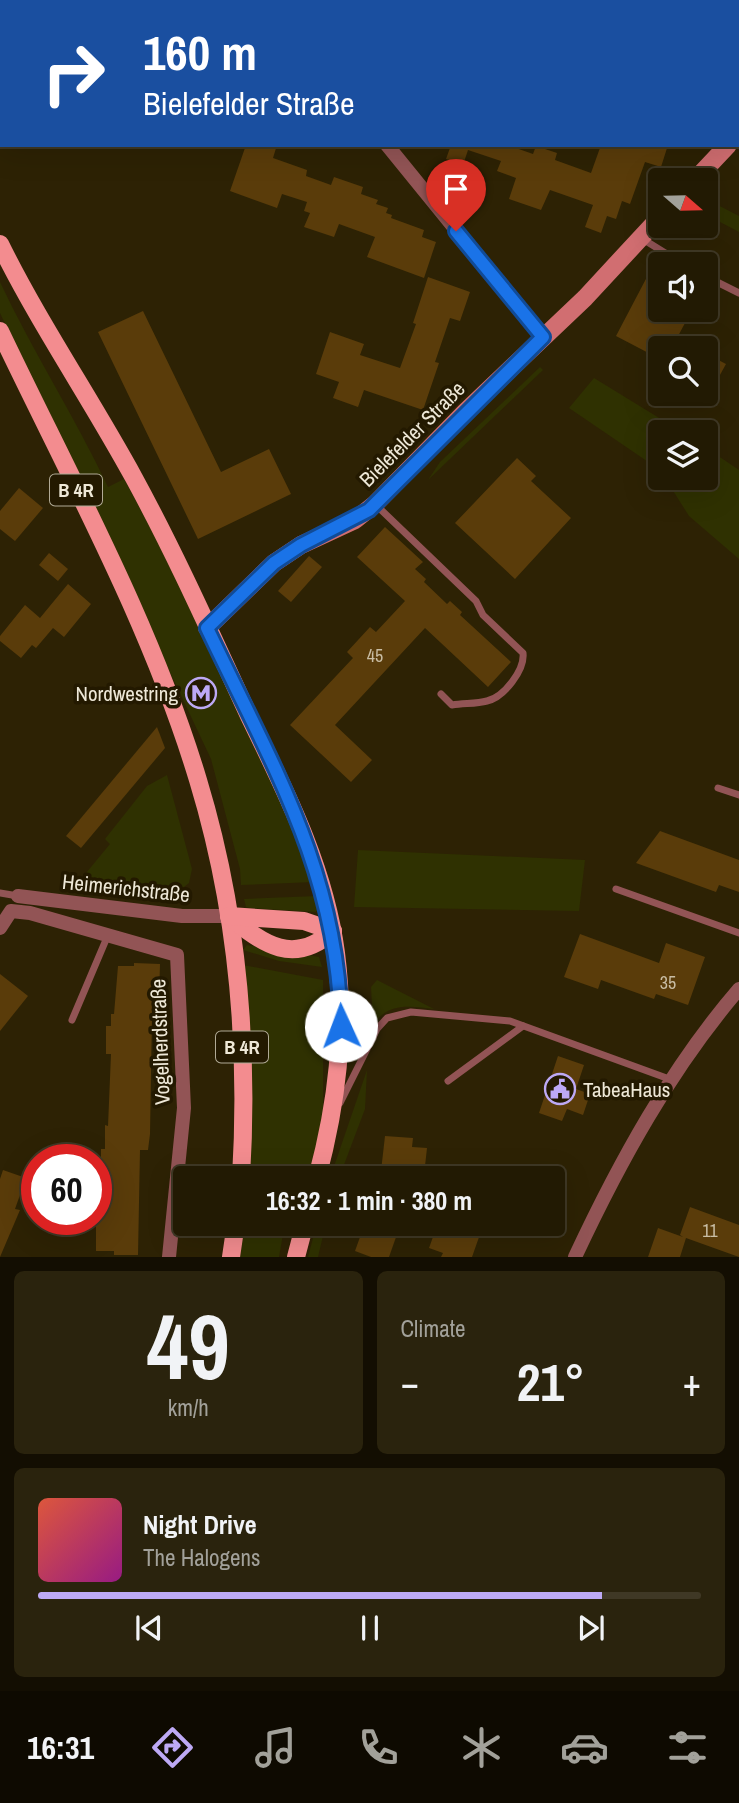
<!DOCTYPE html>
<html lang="en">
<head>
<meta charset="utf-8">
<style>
	:root { --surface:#221a03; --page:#2a230d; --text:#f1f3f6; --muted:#a2a19a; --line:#3f3825; --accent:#bda9f5 }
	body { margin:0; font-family:"Archivo Narrow",sans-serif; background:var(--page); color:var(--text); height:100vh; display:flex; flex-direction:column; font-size:26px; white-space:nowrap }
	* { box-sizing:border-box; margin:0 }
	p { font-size:23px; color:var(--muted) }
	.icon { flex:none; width:38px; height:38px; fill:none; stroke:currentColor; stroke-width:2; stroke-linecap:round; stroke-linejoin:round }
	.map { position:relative; height:1257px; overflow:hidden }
	.details { display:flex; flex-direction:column; gap:14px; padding:14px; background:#130e02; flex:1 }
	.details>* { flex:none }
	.banner { position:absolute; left:0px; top:0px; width:740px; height:147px; box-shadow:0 7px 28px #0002,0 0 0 2px var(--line); background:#1a4fa0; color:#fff; overflow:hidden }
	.needle { width:46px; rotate:110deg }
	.tools { position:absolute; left:648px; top:168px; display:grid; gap:14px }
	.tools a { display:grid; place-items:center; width:70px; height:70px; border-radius:7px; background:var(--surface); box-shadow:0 7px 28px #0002,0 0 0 2px var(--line); font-size:35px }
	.speed { position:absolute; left:21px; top:1144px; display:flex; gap:14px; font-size:35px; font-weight:700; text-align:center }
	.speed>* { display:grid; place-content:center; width:91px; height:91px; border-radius:50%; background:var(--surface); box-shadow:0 7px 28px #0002,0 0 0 2px var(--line); line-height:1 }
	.speed .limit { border:10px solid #d22; background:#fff; color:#111 }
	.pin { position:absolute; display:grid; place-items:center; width:60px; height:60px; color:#fff; margin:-72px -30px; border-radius:50% 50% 50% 0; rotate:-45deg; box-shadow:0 0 7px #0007 }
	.pin .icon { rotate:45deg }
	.me { position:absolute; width:77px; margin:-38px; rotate:358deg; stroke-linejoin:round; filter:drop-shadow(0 0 5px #0008) }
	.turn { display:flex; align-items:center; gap:24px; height:147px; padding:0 28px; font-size:32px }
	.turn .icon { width:91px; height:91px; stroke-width:2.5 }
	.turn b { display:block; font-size:49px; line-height:60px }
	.big { font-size:52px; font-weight:700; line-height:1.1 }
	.details .card { flex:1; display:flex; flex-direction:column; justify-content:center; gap:10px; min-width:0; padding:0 24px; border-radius:10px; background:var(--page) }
	.details .dial { align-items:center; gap:0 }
	.dial b { font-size:91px; line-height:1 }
	.song { display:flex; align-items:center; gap:21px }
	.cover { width:84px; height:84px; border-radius:10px; background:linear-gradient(135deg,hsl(10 70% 55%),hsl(310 70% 35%)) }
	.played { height:7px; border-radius:4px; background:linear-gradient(90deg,var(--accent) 85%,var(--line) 85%) }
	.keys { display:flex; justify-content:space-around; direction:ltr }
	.heat { display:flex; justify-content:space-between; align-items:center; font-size:38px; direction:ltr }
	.details .tiles { flex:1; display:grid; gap:14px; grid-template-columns:1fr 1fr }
	.card:last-child { grid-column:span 2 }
	.trip { position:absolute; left:173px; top:1166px; width:392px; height:70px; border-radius:7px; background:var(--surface); box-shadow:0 7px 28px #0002,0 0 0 2px var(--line); font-weight:700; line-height:70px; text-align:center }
	.dock { display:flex; height:112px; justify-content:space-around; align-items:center; background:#0e0a01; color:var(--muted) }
	.dock .icon { width:49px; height:49px }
	.dock .current { color:var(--accent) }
	.dock b { font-size:32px; color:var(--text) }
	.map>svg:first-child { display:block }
	.green { fill:#2f3101 }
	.building { fill:#5a3c0a }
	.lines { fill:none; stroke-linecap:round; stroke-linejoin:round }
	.lane { stroke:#925455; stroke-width:7 }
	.street { stroke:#925455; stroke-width:14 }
	.secondary { stroke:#d16e71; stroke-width:18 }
	.primary { stroke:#f38c8f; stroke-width:18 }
	.route-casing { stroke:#114b97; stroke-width:18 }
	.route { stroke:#1a73e8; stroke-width:12 }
	.labels { text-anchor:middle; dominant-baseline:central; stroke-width:7; stroke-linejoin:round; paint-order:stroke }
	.number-label { font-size:18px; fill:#c9bda4 }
	.shield { fill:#231900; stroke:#b1aa96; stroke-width:2 }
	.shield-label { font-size:19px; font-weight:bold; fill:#eee8d7 }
	.street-label { font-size:21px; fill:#eee8d7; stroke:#231900 }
	.poi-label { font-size:21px; fill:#eee8d7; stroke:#231900; text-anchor:end }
</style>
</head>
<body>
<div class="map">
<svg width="739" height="1257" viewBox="0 0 739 1257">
	<rect width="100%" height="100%" fill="#2d2204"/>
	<g class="green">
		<polygon points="712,202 739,216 739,232 705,214"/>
		<path d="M0 282C33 352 75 417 108 487L124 479C196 608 258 745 314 882L241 885 240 869 211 759 0 313Z"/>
		<polygon points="540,367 543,370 428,480 440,462"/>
		<polygon points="594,378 682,432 660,432 660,470 569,408"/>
		<polygon points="705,447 739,470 739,559 689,516 665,478 705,478"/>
		<polygon points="167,775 192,869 189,883 180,890 77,884 110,844 105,839 147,786"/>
		<polygon points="358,850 585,860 579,911 354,907"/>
		<polygon points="317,896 319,908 316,912 250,908 246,907 244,899"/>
		<polygon points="247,945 319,957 322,967 279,961 243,950"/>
		<path d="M243 965 323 980V1116L309 1178C285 1178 275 1166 250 1165L252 1082Z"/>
		<path d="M377 980 434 1009C410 1006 388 1002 373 1025L371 987Z"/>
		<polygon points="367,1070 365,1109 339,1178 330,1178"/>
		<polygon points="245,1223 285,1223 279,1257 240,1257"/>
		<polygon points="317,1223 326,1223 318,1257 308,1257"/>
	</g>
	<g class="building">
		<polygon points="246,145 277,145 273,158 307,170 306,176 331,185 334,177 363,187 361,194 378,200 376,204 388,208 386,213 392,215 391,218 424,230 422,237 436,242 424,278 367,257 375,237 339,224 334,237 304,227 310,213 304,211 307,202 282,194 277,208 230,191"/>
		<polygon points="451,145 507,145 533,154 536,146 557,153 555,160 591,173 601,145 668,145 661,167 645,162 630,204 622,201 616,219 607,216 601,233 585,227 593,205 550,190 541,210 509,199 516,178 497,171 501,161 468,150 463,165 446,159"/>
		<polygon points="658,256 660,310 692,310 677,338 697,348 660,348 660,359 616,336"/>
		<polygon points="428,277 470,292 460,321 450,318 435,362 439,363 423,410 364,390 358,407 333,398 339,382 316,374 330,332 364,344 360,355 400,368 416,324 413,323"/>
		<polygon points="143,311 221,472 269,449 291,494 198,539 98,332"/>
		<polygon points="705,353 726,364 715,384 705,379"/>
		<polygon points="517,458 536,476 531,481 571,518 515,579 455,523"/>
		<polygon points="19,488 43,508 15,541 0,529 0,511"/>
		<polygon points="385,527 423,562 415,569 426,579 424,582 447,604 450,601 462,612 460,615 511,662 488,687 425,628 335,725 372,760 351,782 290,725 353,658 347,652 370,627 376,632 405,601 357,557"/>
		<polygon points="49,553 68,569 58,581 39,565"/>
		<polygon points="309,556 322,567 291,602 278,591"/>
		<polygon points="68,584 91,604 64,637 53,628 36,648 32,645 21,658 0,641 0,636 25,605 40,618"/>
		<polygon points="157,727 165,748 81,848 66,836"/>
		<polygon points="660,831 739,860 739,892 719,885 716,892 636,863"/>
		<polygon points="580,934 659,963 666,943 705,957 688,1005 656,994 654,999 601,980 598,989 564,977"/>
		<polygon points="134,963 160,964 159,1000 158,1015 152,1015 150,1134 148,1150 140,1150 138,1255 114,1255 114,1251 96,1251 96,1160 101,1161 101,1149 105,1149 105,1125 108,1126 111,1054 106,1054 106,1026 111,1026 111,1014 114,1014 118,966 134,966"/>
		<polygon points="0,974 28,996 0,1031"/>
		<polygon points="558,1056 584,1065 576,1089 590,1094 583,1115 567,1109 562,1121 539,1113"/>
		<polygon points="385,1136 413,1138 412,1147 427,1148 424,1175 381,1171"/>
		<polygon points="3,1170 26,1178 15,1209 20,1210 0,1257 0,1179"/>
		<polygon points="690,1207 739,1225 739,1257 686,1238 680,1257 648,1257 658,1228 683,1237 680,1235"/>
		<polygon points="365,1223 401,1223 389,1257 371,1257 355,1251"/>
		<polygon points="438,1223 449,1223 468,1230 470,1223 484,1223 472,1257 441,1257 443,1253 429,1248"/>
	</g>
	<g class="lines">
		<g class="lane">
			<polyline points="0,133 2,132"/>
			<polyline points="641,238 683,264"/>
			<polyline points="705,276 739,293"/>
			<path d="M376 505 476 601 483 615 523 653C525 670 504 697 487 701 476 704 464 703 452 705L441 694"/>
			<polyline points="718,788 739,795"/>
			<polyline points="616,889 739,933"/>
			<polyline points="0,893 18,896"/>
			<polyline points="72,1020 108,935"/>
			<polyline points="448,1081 523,1026"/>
			<polyline points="340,1103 377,1029 387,1018 411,1012 510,1021 672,1080"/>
		</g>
		<g class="street">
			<polyline points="380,2 380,0"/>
			<polyline points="387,145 543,337"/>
			<polyline points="18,896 182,916 229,916"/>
			<polyline points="0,928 11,911 30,913 177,955 184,1108 169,1257"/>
			<path d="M575 1257C619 1163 671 1068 739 989"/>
		</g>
		<g class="secondary">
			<polyline points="738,134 739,133"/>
			<polyline points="695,180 728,145"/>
			<polyline points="207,628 274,563 301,545 355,520 375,504 465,412 585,298 660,217"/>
		</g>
		<g class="primary">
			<path d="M0 244C40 325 91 399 134 478 176 555 212 636 249 716 286 792 325 868 336 953 346 1031 337 1103 317 1178"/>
			<path d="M0 331C70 478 151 624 198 780 237 908 249 1045 241 1178"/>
			<path d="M229 916C264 945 294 966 333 931"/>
			<polyline points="229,916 304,921 333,931"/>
			<polyline points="231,1257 236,1223"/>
			<polyline points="296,1257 305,1223"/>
		</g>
	</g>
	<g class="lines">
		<g class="route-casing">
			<path id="route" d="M341 1026C338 871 271 763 207 628L274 563 301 545 369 510 543 337 456 231"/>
		</g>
		<use href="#route" class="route"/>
	</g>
	<defs>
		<g id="metro-ring" transform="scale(1.575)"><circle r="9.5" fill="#231900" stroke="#bda9f5" stroke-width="1.5"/><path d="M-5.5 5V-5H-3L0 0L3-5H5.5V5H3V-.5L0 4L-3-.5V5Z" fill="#bda9f5"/></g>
		<g id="civic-ring" transform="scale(1.575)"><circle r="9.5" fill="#231900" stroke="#bda9f5" stroke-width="1.5"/><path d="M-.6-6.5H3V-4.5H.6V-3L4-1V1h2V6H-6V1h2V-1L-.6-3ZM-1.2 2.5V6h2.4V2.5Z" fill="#bda9f5"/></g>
	</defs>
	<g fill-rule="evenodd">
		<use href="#metro-ring" x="201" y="693"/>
		<use href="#civic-ring" x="560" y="1089"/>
	</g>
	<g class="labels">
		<g class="number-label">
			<text x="375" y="655">45</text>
			<text x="668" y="982">35</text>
			<text x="710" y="1230">11</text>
		</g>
		<g class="shield">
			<rect x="50" y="474.5" width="52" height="31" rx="5"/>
			<rect x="216" y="1031.5" width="52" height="31" rx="5"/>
		</g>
		<g class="shield-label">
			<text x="76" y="490">B 4R</text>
			<text x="242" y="1047">B 4R</text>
		</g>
		<g class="street-label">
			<text transform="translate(412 434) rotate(-45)">Bielefelder Straße</text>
			<text transform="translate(126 888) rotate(6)">Heimerichstraße</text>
			<text transform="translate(160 1042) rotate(-92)">Vogelherdstraße</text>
		</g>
		<g class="poi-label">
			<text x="178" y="693">Nordwestring</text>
			<text x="583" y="1089" text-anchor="start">TabeaHaus</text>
		</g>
	</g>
</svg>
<div class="tools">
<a><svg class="needle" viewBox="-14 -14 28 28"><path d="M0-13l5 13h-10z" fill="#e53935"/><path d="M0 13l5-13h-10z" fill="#a2a19a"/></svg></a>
<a><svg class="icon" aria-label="sound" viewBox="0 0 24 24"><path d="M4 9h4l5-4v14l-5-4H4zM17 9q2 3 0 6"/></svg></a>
<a><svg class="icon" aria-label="search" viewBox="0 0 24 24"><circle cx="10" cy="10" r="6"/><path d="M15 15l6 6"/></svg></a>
<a><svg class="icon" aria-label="layers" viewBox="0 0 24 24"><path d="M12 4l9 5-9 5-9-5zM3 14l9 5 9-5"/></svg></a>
</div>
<div class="speed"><div class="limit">60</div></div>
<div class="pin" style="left:456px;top:231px;background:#d93025"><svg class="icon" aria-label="arrive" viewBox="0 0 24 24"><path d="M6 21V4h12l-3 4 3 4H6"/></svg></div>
<svg class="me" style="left:341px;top:1026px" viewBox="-20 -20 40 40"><circle r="19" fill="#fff"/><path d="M0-13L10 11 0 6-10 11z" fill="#1a73e8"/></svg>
<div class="trip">16:32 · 1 min · 380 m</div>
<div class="banner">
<div class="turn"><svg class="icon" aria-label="right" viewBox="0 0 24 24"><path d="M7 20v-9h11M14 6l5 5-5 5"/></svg><div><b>160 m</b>Bielefelder Straße</div></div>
</div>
</div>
<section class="details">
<div class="tiles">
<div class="card dial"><b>49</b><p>km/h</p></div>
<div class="card"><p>Climate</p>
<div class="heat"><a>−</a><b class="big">21°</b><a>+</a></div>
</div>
<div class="card">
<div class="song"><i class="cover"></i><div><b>Night Drive</b><p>The Halogens</p></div></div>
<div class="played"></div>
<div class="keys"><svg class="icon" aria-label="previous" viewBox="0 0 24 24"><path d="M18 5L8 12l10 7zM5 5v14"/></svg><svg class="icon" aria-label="pause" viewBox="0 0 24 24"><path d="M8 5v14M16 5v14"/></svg><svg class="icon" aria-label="next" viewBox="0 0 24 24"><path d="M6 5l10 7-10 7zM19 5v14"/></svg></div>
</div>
</div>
</section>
<nav class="dock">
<b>16:31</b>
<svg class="icon current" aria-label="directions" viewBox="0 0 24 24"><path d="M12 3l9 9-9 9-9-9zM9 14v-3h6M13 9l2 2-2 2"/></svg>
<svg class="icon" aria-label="music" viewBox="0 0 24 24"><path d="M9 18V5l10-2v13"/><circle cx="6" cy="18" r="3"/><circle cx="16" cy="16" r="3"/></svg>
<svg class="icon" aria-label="phone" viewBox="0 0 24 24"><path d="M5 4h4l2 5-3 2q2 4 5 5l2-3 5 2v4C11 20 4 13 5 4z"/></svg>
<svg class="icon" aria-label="climate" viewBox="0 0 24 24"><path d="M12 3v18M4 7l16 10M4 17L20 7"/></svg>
<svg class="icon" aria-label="car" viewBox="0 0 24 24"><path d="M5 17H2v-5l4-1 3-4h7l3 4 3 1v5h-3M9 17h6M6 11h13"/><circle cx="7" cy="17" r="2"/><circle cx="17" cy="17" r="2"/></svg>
<svg class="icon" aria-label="filters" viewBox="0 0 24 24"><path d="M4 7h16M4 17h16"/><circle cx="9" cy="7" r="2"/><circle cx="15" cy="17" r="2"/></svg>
</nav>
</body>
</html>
